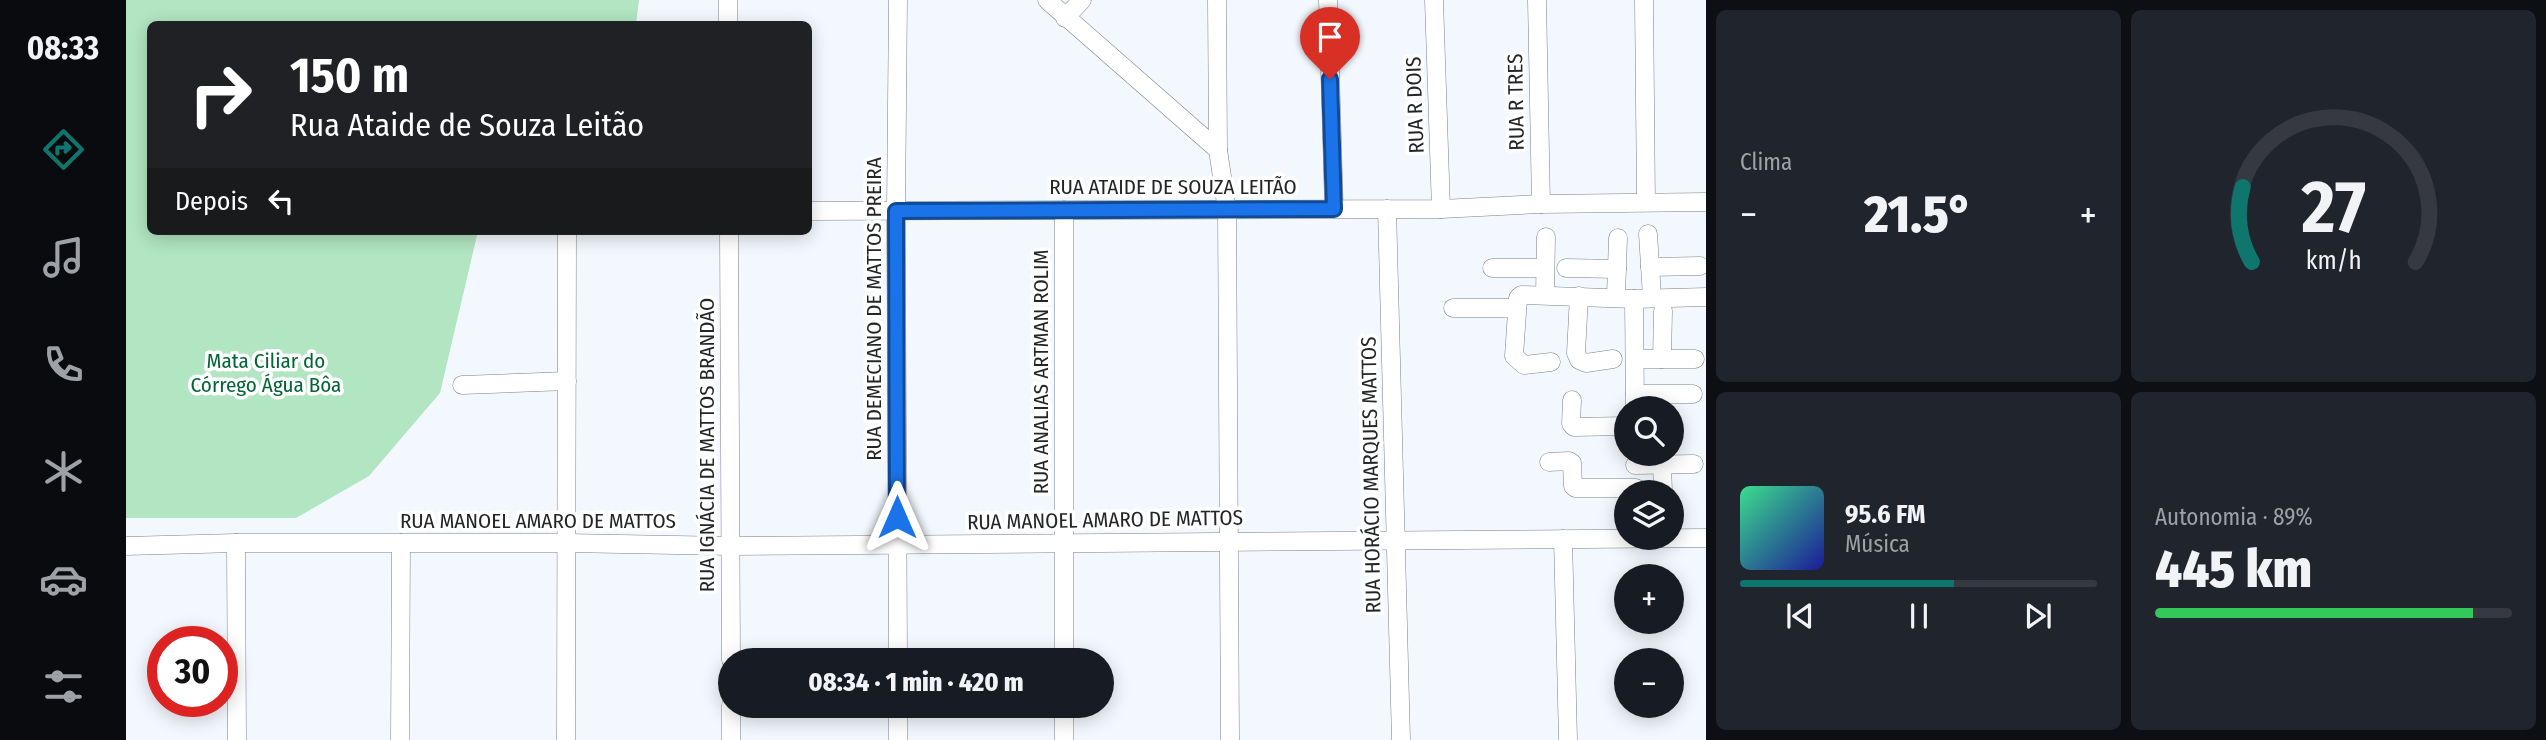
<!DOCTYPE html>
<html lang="pt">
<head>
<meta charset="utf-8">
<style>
	:root { --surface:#171b24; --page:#20242c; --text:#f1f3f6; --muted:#9ea1a6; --line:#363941; --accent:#0f766e }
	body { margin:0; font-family:"Fira Sans Condensed",sans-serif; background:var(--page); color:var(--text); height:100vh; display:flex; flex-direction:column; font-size:26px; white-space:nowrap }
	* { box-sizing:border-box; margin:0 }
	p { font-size:23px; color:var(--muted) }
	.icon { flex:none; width:38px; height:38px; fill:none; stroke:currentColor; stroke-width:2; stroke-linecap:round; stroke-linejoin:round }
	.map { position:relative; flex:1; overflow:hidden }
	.drawer { display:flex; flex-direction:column; gap:10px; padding:10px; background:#0d0f14; width:840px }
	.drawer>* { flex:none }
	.banner { position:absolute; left:21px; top:21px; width:665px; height:214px; border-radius:10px; box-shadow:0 4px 18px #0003; background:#202124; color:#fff; overflow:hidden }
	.buttons { position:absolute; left:1488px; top:396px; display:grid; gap:14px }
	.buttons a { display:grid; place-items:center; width:70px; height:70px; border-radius:50%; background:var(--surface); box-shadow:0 4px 18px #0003; font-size:35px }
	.speed { position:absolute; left:21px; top:626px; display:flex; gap:14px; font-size:35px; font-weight:700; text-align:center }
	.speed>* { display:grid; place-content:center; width:91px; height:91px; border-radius:50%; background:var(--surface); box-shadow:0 4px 18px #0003; line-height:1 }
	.speed .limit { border:10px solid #d22; background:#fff; color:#111 }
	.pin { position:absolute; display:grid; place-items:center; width:60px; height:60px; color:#fff; margin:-72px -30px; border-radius:50% 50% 50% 0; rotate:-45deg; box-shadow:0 0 7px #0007 }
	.pin .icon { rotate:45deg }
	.me { position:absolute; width:77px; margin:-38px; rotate:0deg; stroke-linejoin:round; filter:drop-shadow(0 0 5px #0008) }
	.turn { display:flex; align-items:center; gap:24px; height:147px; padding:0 28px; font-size:32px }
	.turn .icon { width:91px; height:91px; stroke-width:2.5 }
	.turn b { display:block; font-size:49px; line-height:60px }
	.then { display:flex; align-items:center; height:66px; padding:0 28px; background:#0003; gap:14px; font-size:26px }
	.big { font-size:52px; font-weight:800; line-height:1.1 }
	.drawer .widget { flex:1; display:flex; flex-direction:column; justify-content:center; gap:10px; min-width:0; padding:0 24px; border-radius:10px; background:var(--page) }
	.drawer .dial { align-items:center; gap:0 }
	.dial svg { height:182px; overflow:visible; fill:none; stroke:var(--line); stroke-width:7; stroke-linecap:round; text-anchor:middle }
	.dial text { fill:var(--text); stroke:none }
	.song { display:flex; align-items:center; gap:21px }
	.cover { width:84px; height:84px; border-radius:10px; background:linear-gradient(135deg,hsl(150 70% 55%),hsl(240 70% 35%)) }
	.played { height:7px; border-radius:4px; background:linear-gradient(90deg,var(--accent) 60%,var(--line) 60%) }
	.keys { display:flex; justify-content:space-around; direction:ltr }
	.heat { display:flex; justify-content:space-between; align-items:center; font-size:38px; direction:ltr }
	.charge { height:10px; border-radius:5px; background:linear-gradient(90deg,#34c759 89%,var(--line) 0) }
	.drawer .tiles { flex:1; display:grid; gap:10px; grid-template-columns:repeat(2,1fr) }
	.trip { position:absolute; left:592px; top:648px; width:396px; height:70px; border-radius:35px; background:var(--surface); box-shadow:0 4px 18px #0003; font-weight:800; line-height:70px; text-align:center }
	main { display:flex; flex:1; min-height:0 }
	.dock { display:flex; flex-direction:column; width:126px; justify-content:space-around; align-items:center; background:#090b0e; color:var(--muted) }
	.dock .icon { width:49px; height:49px }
	.dock .selected { color:var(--accent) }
	.dock b { font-size:32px; color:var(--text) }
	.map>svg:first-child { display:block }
	.green { fill:#b2e5c1 }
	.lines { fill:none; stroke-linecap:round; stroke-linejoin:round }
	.minor-casing { stroke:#7b8087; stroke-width:19 }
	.minor { stroke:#fff; stroke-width:18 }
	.route-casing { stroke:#114b97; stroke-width:18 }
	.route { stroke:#1a73e8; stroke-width:12 }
	.labels { text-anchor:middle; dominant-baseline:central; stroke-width:7; stroke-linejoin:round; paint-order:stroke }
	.street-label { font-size:21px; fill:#232527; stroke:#fff }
	.park-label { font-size:21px; fill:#036436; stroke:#fff }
</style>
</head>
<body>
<main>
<nav class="dock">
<b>08:33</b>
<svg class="icon selected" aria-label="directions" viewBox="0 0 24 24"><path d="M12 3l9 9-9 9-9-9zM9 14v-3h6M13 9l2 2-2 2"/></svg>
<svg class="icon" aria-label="music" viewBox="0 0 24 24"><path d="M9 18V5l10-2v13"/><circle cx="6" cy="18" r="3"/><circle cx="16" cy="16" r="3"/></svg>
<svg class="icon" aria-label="phone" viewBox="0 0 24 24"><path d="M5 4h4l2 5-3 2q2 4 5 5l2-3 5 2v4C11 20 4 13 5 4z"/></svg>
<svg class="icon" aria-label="climate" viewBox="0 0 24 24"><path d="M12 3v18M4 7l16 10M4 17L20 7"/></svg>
<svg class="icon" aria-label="car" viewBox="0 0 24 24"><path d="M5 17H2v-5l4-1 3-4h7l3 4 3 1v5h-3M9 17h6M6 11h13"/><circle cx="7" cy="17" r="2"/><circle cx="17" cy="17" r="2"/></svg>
<svg class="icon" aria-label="filters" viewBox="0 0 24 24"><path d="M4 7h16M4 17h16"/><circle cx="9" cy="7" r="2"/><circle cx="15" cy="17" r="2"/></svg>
</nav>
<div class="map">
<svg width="1580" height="740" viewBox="0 0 1580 740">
	<rect width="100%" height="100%" fill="#f3f8fe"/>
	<polygon class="green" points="0,0 513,0 510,24 24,24 24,231 352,231 314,393 243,476 170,518 0,518"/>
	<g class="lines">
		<g class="minor-casing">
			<g id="minor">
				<polyline points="602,0 602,24"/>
				<polyline points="921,0 1092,150"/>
				<polyline points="1091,0 1092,150 1101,210 1104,740"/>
				<polyline points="1202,0 1208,209"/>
				<polyline points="1308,0 1315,209"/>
				<polyline points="1411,0 1415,204"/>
				<polyline points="1518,0 1520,202"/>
				<polyline points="939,18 956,0"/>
				<polyline points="1261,209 1275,740"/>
				<polyline points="938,210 938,660"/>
				<polyline points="682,211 1315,209 1415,204 1580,202"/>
				<polyline points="603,231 605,660"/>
				<polyline points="1522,234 1526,297"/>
				<polyline points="1524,267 1574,266"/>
				<polyline points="1366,268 1419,268"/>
				<polyline points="1440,268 1491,269"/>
				<polyline points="1419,295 1420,237"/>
				<polyline points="1453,296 1450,353 1453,360 1460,363 1487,359"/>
				<polyline points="1490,296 1492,238"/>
				<polyline points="1508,299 1509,408"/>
				<polyline points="1327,308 1391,308"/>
				<polyline points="1509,359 1569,359"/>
				<polyline points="1536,359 1537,311"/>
				<polyline points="1425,362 1398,365 1388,356 1392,298 1395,295 1508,299 1580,297"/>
				<polyline points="336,385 441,381"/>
				<polyline points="1509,394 1567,394"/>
				<polyline points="1446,400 1445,424 1448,427 1500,426"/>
				<polyline points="1423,462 1443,461 1446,463 1447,486 1449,488 1510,488"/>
				<polyline points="1536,464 1537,492"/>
				<polyline points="1509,465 1568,464"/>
				<polyline points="1437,539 1442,740"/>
				<polyline points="110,543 111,740"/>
				<polyline points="0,546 110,543 440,543 604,546 1580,538"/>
				<polyline points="772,660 770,211 772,0"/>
				<polyline points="605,705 605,740"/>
				<polyline points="772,705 772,740"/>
				<polyline points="938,705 938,740"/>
				<polyline points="274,740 275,543"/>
				<polyline points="440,740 441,231"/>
			</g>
		</g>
		<use href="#minor" class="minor"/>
	</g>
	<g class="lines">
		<g class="route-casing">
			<polyline id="route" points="771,517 770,211 1208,209 1204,79"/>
		</g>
		<use href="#route" class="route"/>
	</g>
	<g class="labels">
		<g class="street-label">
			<text transform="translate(1390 102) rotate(-91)">RUA R TRES</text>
			<text transform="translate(1289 105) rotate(-92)">RUA R DOIS</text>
			<text x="1047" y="187">RUA ATAIDE DE SOUZA LEITÃO</text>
			<text transform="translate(748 309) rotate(-90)">RUA DEMECIANO DE MATTOS PREIRA</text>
			<text transform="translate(915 372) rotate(-90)">RUA ANALIAS ARTMAN ROLIM</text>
			<text transform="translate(581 445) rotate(-90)">RUA IGNÁCIA DE MATTOS BRANDÃO</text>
			<text transform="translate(1245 475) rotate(-91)">RUA HORÁCIO MARQUES MATTOS</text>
			<text transform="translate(979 520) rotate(-1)">RUA MANOEL AMARO DE MATTOS</text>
			<text x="412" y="521">RUA MANOEL AMARO DE MATTOS</text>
		</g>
		<g class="park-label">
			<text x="140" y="361">Mata Ciliar do<tspan x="140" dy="24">Córrego Água Bôa</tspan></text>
		</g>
	</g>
</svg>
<div class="buttons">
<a><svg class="icon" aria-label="search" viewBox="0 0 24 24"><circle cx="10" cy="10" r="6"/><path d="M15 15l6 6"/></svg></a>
<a><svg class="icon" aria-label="layers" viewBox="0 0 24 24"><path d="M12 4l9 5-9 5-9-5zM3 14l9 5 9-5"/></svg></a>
<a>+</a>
<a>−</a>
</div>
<div class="speed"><div class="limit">30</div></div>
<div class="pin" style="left:1204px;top:79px;background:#d93025"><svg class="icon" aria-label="arrive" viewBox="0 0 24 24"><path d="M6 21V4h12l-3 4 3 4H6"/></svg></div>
<svg class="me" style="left:771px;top:517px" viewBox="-20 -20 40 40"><path d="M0-17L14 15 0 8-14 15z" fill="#1a73e8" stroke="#fff" stroke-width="4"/></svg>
<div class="trip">08:34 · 1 min · 420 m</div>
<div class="banner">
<div class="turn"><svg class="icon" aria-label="right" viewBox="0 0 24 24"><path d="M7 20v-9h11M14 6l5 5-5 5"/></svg><div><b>150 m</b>Rua Ataide de Souza Leitão</div></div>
<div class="then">Depois<svg class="icon" aria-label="left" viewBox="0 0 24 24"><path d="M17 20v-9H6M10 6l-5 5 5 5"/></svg></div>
</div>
</div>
<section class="drawer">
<div class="tiles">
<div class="widget"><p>Clima</p>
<div class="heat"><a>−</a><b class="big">21.5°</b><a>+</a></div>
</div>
<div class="widget dial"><svg viewBox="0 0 100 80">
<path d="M14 69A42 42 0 1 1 86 69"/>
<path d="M14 69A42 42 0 0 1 10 36" stroke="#0f766e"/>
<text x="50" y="56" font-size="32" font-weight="700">27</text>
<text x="50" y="72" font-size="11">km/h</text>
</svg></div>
<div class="widget">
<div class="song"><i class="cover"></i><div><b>95.6 FM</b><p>Música</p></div></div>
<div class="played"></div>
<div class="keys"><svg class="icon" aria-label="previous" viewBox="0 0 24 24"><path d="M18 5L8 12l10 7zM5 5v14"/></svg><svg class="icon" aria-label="pause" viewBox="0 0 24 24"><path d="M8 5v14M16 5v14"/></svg><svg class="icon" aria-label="next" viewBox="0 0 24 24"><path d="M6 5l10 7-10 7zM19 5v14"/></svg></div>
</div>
<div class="widget"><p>Autonomia · 89%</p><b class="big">445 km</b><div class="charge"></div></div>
</div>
</section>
</main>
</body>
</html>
